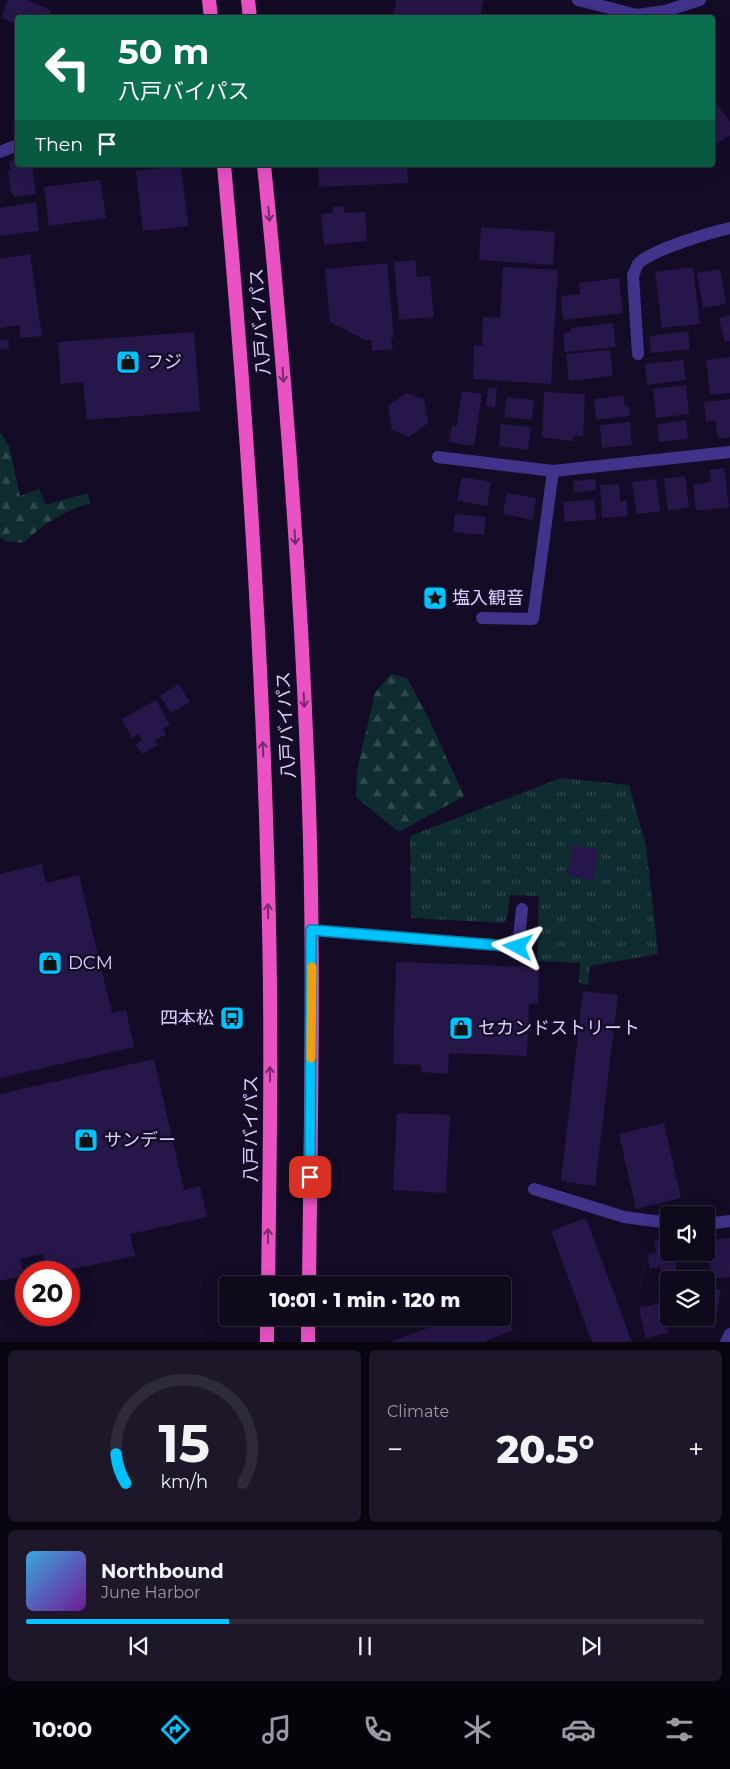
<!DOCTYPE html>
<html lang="en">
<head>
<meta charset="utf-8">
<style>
	:root { --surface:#0f091c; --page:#1d1729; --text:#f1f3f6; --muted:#9b9aa3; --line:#2f2a3b; --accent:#00c2fc }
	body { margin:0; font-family:Montserrat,"Noto Sans JP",sans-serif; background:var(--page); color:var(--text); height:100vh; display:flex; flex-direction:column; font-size:19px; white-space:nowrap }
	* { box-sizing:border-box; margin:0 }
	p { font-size:16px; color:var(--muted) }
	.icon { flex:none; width:28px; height:28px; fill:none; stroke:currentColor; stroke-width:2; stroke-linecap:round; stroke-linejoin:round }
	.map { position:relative; height:1342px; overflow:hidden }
	.sheet { display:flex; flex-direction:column; gap:8px; padding:8px; background:#08050f; flex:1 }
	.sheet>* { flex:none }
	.top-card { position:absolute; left:15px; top:15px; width:700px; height:152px; border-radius:5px; box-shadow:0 5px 20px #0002,0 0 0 1px var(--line); background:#0b6e4f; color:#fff; overflow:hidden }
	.buttons { position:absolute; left:660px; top:1206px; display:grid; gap:10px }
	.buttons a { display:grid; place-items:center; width:55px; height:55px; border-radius:5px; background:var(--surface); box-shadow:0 5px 20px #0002,0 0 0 1px var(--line); font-size:25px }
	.speed { position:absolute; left:15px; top:1261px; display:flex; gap:10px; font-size:25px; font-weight:700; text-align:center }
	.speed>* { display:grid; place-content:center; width:65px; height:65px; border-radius:50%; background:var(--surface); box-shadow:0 5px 20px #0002,0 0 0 1px var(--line); line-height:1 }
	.speed .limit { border:8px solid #d22; background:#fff; color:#111 }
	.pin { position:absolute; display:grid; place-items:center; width:42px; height:42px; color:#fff; margin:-21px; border-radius:10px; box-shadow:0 2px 8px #0006 }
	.me { position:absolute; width:55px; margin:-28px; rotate:275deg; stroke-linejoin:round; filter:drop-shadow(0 0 4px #0008) }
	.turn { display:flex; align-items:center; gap:18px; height:105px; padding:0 20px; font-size:22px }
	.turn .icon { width:65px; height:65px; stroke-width:2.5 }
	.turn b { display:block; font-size:35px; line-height:42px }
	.then { display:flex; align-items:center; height:48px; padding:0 20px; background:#0003; gap:10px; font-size:19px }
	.big { font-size:38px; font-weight:800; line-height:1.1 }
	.sheet .widget { flex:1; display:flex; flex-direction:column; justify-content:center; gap:8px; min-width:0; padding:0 18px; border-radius:8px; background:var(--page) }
	.sheet .dial { align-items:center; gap:0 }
	.dial svg { height:130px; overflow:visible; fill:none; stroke:var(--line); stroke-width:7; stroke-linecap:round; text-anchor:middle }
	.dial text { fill:var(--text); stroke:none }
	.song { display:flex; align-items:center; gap:15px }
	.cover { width:60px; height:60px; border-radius:8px; background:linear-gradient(135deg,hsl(200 70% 55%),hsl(280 70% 35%)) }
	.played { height:5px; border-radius:2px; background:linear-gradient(90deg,var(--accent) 30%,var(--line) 30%) }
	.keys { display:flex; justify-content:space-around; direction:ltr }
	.heat { display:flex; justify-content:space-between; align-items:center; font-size:28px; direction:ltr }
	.sheet .tiles { flex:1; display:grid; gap:8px; grid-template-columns:1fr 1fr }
	.widget:last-child { grid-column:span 2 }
	.trip { position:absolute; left:219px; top:1276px; width:292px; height:50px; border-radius:5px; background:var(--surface); box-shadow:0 5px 20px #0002,0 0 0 1px var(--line); font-weight:800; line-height:50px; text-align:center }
	.dock { display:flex; height:80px; justify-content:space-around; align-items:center; background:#06040b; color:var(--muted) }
	.dock .icon { width:35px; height:35px }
	.dock .selected { color:var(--accent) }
	.dock b { font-size:22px; color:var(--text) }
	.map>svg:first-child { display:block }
	.grass { fill:url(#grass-tufts) }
	.forest { fill:url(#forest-firs) }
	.building { fill:#271649 }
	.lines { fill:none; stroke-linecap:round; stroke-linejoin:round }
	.service { stroke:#41328a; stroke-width:12 }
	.minor { stroke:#41328a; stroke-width:12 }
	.trunk { stroke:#ea52c4; stroke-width:14 }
	.oneway { stroke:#742c6d }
	.route-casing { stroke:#007ea4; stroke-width:12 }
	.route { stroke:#00c2fc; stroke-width:9 }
	.slow { stroke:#f59e0b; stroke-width:9 }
	.labels { text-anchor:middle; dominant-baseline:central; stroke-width:5; stroke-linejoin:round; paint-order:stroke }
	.street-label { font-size:18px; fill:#dcd1ff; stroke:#140c26 }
	.poi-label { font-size:18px; fill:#dcd1ff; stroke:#140c26; text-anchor:start }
</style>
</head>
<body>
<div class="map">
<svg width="730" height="1342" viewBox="0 0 730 1342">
	<defs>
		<pattern id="grass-tufts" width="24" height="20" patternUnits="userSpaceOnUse" patternTransform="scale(1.25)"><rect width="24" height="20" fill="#0f2d30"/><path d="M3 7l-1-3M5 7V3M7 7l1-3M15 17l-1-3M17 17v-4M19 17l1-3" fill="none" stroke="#314a4f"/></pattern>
		<pattern id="forest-firs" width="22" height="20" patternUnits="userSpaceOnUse" patternTransform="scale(1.25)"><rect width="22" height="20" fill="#0f2d30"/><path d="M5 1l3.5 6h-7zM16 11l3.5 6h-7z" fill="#314a4f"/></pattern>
	</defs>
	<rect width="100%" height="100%" fill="#140c26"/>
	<polygon class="grass" points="561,778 629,785 646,846 658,954 590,966 588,985 579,983 580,963 537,961 539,896 510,895 507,918 503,923 411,918 410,836"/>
	<g class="forest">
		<path d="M0 432 9 446 20 496 39 489 46 505 88 493 90 503C64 511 43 524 23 543L6 541 0 537Z"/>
		<polygon points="391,674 407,678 427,715 464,796 399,832 356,797 357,770 375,693"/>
	</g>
	<g class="building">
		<polygon points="8,0 27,0 51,10 48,18 18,18 18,25 1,18"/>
		<polygon points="396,0 483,0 480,18 393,18"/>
		<polygon points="716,102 730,122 730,135 712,147 712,104"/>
		<polygon points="18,160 18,165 32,165 36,194 14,197 13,193 11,193 8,171 11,171 9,161"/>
		<polygon points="318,165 407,165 408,183 319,187"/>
		<polygon points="181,166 188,226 143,231 136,171"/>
		<polygon points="100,180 106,218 49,226 44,187"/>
		<polygon points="36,202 39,231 0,236 0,208"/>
		<polygon points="344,206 344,213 365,212 367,241 324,245 321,214 333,213 333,207"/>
		<polygon points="481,227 555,232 553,265 479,260"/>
		<polygon points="30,254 42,336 21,338 19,325 0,328 0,259"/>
		<polygon points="415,260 417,277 430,276 434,317 399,320 394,262"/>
		<polygon points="387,263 394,337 391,338 393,349 372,351 371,340 365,340 330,322 325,269"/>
		<polygon points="503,267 558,270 551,384 473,379 474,345 482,346 483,317 500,318"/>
		<polygon points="693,267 700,324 662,328 655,272"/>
		<polygon points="720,269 726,304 703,308 697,273"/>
		<polygon points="619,278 623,313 563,320 561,296 580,294 579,283"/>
		<polygon points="730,315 730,341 725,342 719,318"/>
		<polygon points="613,323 616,347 565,352 563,333 571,332 571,328"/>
		<polygon points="688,331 690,349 651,353 649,336"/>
		<polygon points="194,332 200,411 87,420 83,382 61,384 58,342"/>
		<polygon points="8,339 9,348 0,350 0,340"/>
		<polygon points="610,350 613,376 569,381 566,354"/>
		<polygon points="730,357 730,393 710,395 706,360"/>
		<polygon points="683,360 686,380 647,385 645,364"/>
		<polygon points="686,385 689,414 656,418 653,389"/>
		<polygon points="488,388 497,388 495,408 486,406"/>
		<polygon points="462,391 482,394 474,446 449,442 452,426 457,426"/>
		<polygon points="544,392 585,394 583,436 574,435 573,441 542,437"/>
		<polygon points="406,393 424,399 428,423 409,437 392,430 388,406"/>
		<polygon points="624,395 625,407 629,406 630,416 596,420 594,399"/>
		<polygon points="507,397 534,400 532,420 504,417"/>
		<polygon points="730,399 730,437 718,439 716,421 706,422 704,402"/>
		<polygon points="686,420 688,439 659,442 657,424"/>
		<polygon points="630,422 632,445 602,448 600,425"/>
		<polygon points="501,424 531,427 528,450 499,446"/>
		<polygon points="724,468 729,507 696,511 693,485 711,482 709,470"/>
		<polygon points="685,476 689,507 668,511 664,479"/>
		<polygon points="462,477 491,482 487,506 457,501"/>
		<polygon points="595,479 596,490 574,493 573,481"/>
		<polygon points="656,479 660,511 637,514 632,482"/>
		<polygon points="619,484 620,501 627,501 627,516 602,518 600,485"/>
		<polygon points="507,493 536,498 533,520 503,514"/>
		<polygon points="594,499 596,519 565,522 563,502"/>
		<polygon points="455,514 486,517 484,535 453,532"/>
		<polygon points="179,684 190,702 171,713 160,696"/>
		<polygon points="156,700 170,725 163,729 166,735 155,740 158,745 142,754 136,744 142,740 139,734 132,738 122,719"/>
		<polygon points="572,846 598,849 594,880 567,876"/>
		<polygon points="42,864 46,883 79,875 112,1013 126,1010 134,1047 0,1078 0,874"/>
		<polygon points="396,962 539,967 538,1004 529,1004 527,1056 449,1053 448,1074 421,1072 421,1065 393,1064"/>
		<polygon points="583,991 618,995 595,1186 561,1181"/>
		<polygon points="154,1059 184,1190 200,1186 207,1217 130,1234 135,1256 59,1272 47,1272 43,1254 20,1259 24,1275 0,1281 0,1094"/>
		<polygon points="397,1113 450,1115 446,1193 393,1190"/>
		<polygon points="664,1123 681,1198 636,1209 619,1134"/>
		<polygon points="586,1218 632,1342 592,1342 551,1231"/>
		<polygon points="669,1237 669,1252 673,1252 678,1276 663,1279 660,1267 650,1269 647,1255 656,1253 654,1241"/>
		<polygon points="730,1238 730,1277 711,1279 707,1240"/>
		<polygon points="706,1287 721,1290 714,1328 690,1323 691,1318 706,1318"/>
		<polygon points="669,1301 669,1318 677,1318 678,1324 667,1326 668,1333 646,1338 639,1308"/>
		<polygon points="503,1303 513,1330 484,1342 391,1342 454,1318 502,1318"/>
	</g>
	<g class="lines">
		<polyline class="service" points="311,930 518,947 522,909"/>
		<g class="minor">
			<polyline points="578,0 637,15 665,11 700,0"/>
			<polyline points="0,152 18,145"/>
			<path d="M638 354 633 275C635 272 636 267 638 264 651 250 711 232 730 228"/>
			<polyline points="438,457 553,471 730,452"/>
			<polyline points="482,618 533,619 553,471"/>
			<polyline points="534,1189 624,1217 669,1223"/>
			<polyline points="706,1224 730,1221"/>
			<polyline points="726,1342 730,1334"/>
		</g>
		<g class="trunk">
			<polyline points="209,0 211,18"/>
			<polyline points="248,0 250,18"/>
			<path d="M224 165C246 404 262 644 268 885 272 1018 270 1152 268 1285"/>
			<path d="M264 165C284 361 299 558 307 755 315 932 311 1108 309 1285"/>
			<polyline points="267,1342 267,1318"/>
			<polyline points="308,1342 308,1318"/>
		</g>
	</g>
	<defs><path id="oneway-shaft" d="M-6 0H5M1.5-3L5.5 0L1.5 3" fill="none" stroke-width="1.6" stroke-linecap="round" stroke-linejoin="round" transform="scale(1.25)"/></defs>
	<g class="oneway">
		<use href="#oneway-shaft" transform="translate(269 214) rotate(84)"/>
		<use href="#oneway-shaft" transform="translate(283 375) rotate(86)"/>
		<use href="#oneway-shaft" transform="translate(295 537) rotate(86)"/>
		<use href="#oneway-shaft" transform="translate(304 700) rotate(87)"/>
		<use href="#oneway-shaft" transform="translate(263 749) rotate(-92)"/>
		<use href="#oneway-shaft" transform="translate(268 911) rotate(-91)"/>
		<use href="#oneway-shaft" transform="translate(270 1074) rotate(-91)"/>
		<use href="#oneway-shaft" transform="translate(268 1236) rotate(-89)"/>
	</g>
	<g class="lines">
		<g class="route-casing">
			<polyline id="route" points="310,1177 311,930 518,947"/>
		</g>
		<use href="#route" class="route"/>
		<polyline class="slow" points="311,1058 312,967"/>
	</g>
	<defs>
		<g id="shop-square" transform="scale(1.25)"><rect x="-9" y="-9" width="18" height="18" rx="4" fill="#00c2fc" stroke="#140c26"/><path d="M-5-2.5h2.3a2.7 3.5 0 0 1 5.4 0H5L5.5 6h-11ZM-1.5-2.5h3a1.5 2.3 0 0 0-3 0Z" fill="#111"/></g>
		<g id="sight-square" transform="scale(1.25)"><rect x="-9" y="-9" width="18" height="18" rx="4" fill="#00c2fc" stroke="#140c26"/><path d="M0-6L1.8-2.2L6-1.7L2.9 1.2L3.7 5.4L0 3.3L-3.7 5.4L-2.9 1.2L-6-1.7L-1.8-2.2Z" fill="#111"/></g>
		<g id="bus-square" transform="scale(1.25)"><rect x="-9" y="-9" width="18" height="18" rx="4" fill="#00c2fc" stroke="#140c26"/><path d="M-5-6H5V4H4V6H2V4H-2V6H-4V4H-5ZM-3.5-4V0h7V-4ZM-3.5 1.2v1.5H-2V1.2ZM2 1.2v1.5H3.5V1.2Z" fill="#111"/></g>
	</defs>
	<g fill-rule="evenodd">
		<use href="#shop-square" x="128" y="362"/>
		<use href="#sight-square" x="435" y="598"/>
		<use href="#shop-square" x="50" y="963"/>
		<use href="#bus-square" x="232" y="1018"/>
		<use href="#shop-square" x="461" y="1028"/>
		<use href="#shop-square" x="86" y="1140"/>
	</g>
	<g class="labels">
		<g class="street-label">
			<text transform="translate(260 322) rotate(-94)">八戸バイパス</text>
			<text transform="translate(286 725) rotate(-93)">八戸バイパス</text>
			<text transform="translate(251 1129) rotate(-90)">八戸バイパス</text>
		</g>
		<g class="poi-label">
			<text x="146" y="362">フジ</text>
			<text x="452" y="598">塩入観音</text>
			<text x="68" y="963">DCM</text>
			<text x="214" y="1018" text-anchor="end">四本松</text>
			<text x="478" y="1028">セカンドストリート</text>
			<text x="104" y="1140">サンデー</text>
		</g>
	</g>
</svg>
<div class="buttons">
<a><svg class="icon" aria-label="sound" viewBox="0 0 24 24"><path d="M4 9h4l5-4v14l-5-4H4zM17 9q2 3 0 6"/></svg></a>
<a><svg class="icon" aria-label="layers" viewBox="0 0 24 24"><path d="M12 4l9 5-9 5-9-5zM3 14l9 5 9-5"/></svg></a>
</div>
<div class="speed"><div class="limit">20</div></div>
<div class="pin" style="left:310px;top:1177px;background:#d93025"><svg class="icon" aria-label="arrive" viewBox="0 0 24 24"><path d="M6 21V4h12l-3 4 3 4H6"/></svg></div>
<svg class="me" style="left:518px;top:947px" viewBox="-20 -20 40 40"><path d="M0-17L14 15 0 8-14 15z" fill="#00c2fc" stroke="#fff" stroke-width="4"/></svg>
<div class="trip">10:01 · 1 min · 120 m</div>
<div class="top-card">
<div class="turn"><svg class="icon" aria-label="left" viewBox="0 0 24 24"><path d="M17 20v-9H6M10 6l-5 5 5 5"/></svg><div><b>50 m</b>八戸バイパス</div></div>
<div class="then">Then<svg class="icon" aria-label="arrive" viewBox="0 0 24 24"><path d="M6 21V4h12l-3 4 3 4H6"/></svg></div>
</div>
</div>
<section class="sheet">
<div class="tiles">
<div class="widget dial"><svg viewBox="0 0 100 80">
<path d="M14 69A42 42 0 1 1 86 69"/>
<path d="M14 69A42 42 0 0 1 8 51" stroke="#00c2fc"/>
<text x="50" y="56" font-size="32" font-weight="700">15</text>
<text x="50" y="72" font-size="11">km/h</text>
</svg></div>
<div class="widget"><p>Climate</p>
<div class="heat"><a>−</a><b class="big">20.5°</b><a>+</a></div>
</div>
<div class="widget">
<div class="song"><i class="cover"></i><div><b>Northbound</b><p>June Harbor</p></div></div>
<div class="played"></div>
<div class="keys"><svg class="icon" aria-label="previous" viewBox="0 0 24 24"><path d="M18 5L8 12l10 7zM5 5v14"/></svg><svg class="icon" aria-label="pause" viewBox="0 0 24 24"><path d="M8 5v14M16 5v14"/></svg><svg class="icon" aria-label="next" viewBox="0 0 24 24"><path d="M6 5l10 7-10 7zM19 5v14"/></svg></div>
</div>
</div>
</section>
<nav class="dock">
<b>10:00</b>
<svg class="icon selected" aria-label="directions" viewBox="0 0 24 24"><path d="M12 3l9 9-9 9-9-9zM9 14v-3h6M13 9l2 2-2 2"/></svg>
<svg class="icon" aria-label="music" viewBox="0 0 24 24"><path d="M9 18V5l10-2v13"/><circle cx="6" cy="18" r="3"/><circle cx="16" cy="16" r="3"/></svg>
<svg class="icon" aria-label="phone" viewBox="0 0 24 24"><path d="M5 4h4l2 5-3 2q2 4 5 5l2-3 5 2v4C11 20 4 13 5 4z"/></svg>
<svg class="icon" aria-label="climate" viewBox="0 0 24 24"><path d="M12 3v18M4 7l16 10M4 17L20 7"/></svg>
<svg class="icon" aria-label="car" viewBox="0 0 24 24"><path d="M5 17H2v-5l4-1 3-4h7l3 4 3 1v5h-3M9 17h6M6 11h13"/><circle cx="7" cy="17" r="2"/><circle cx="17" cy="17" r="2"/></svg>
<svg class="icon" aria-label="filters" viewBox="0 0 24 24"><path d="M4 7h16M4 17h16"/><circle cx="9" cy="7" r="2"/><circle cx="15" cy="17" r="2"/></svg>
</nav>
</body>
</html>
